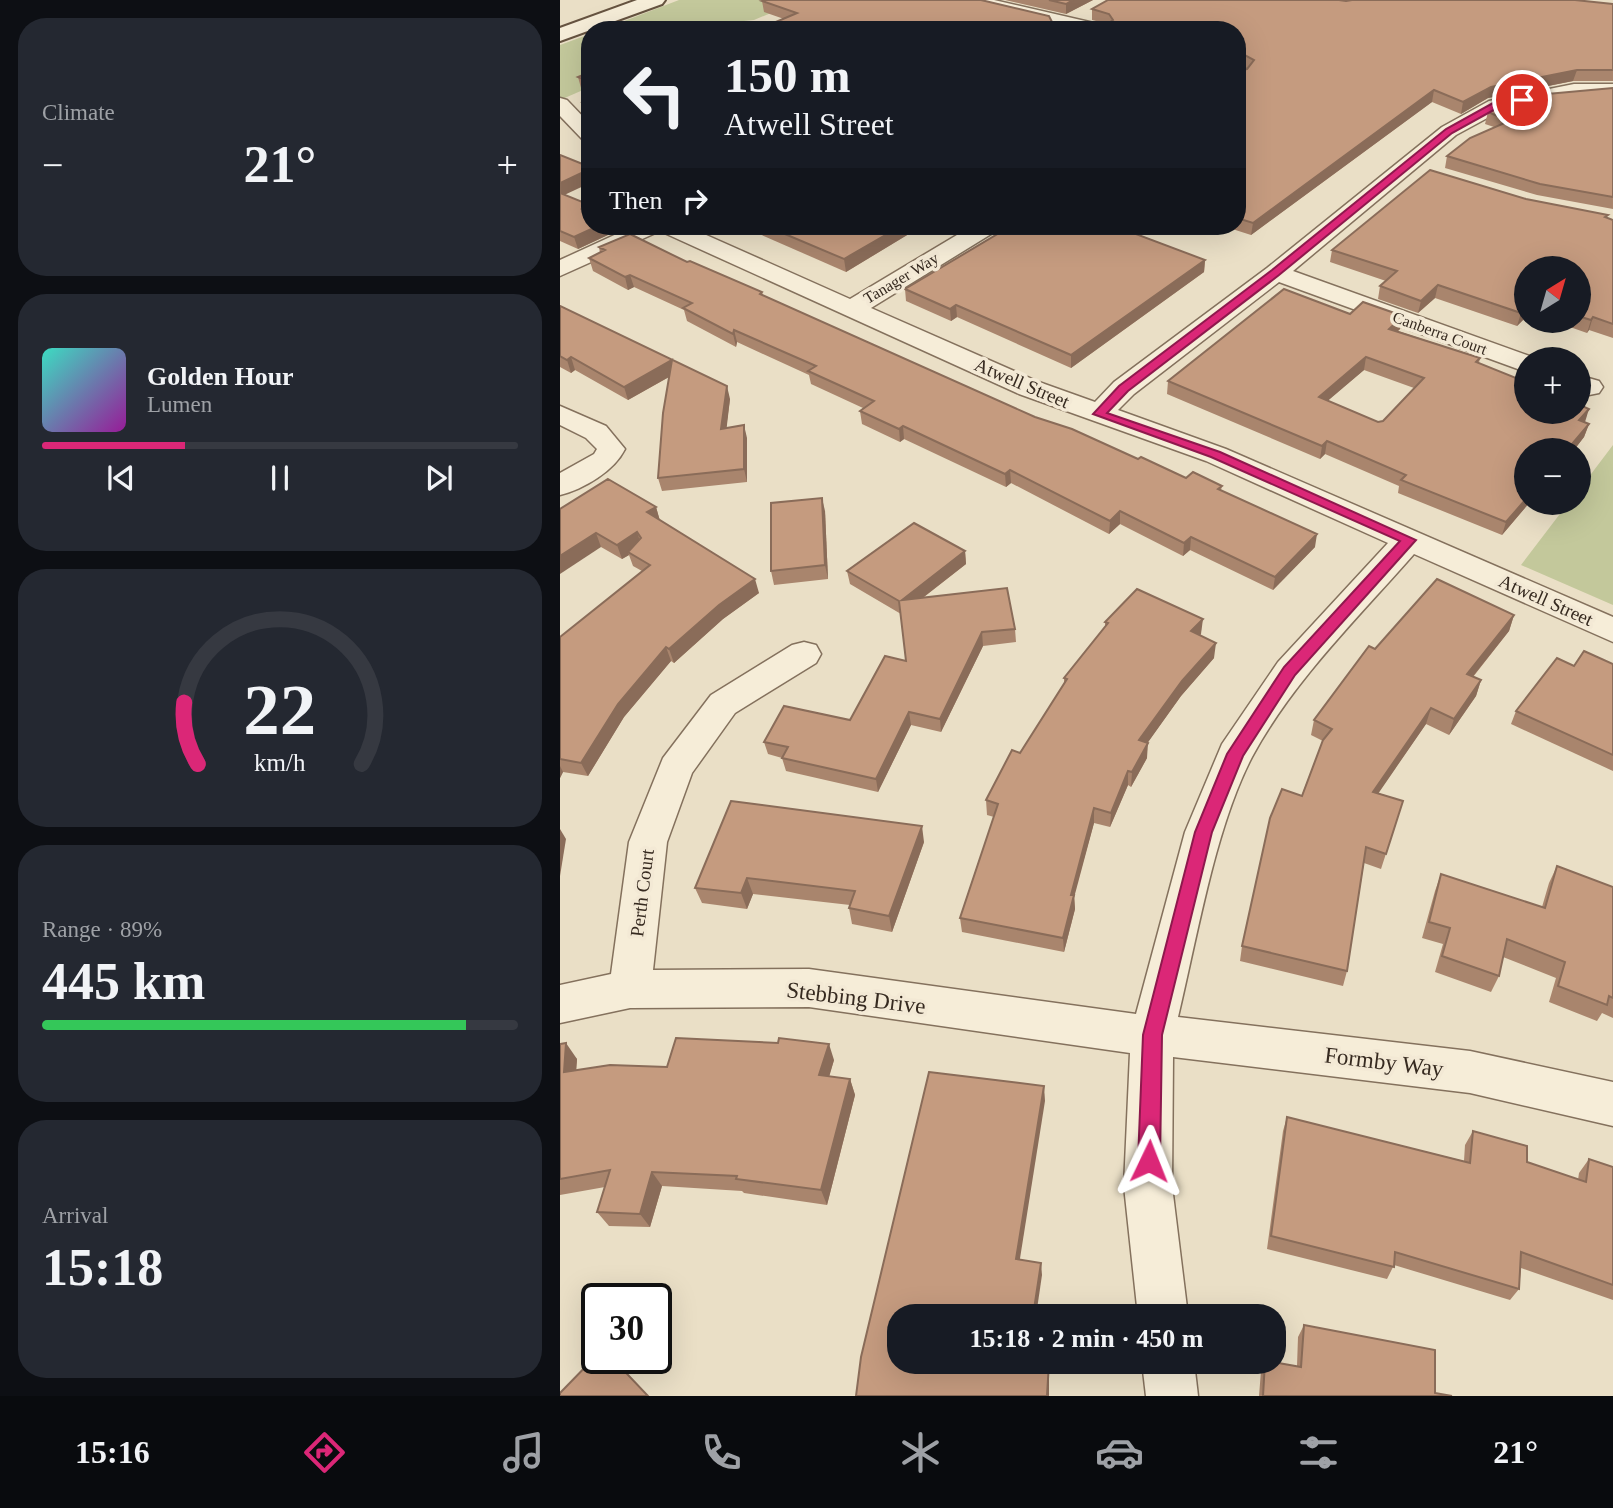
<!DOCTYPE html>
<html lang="en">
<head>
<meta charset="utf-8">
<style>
	:root { --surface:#171b24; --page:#242831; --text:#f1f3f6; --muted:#9ea1a6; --line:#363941; --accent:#db2777 }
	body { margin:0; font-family:Georgia,serif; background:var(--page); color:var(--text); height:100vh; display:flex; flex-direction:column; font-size:26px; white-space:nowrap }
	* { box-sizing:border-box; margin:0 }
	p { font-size:23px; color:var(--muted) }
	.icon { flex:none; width:38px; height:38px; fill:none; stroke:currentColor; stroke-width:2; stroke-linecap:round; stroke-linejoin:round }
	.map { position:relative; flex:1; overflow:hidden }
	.details { display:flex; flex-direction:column; gap:18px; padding:18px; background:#0d0f14; width:560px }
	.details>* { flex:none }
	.hud { position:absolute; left:21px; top:21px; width:665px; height:214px; border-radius:28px; box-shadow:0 7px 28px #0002; background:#171b24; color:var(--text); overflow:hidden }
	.needle { width:46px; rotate:37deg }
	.tools { position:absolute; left:954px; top:256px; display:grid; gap:14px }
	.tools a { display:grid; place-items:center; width:77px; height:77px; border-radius:50%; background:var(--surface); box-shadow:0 7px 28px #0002; font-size:35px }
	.speed { position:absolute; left:21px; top:1283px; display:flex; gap:14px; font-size:35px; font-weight:700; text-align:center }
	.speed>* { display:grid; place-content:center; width:91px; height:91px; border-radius:50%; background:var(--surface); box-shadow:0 7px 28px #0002; line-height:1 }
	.speed .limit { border:4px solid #111; border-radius:10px; background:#fff; color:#111 }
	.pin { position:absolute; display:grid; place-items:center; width:60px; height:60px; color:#fff; margin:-30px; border:4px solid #fff; border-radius:50%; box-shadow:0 2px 7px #0007 }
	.me { position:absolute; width:77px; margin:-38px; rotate:2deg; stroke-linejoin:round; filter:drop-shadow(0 0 5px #0008) }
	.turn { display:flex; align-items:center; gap:24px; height:147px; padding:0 28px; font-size:32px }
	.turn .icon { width:91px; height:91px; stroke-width:2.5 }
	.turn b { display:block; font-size:49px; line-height:60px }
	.then { display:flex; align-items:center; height:66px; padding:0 28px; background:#0003; gap:14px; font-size:26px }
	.big { font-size:52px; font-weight:700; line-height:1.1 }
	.details .tile { flex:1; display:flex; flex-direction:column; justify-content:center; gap:10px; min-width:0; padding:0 24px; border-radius:28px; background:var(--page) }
	.details .dial { align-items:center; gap:0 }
	.dial svg { height:182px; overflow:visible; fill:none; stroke:var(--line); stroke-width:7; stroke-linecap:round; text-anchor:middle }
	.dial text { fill:var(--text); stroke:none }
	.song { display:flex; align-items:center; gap:21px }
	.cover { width:84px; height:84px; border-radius:10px; background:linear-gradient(135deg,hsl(170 70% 55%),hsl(300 70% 35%)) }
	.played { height:7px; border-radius:4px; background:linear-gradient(90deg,var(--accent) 30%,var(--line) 30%) }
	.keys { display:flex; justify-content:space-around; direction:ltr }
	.heat { display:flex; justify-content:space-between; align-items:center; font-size:38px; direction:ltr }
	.charge { height:10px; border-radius:5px; background:linear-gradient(90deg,#34c759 89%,var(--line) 0) }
	.trip { position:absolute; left:327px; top:1304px; width:399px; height:70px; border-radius:28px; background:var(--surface); box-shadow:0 7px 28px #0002; font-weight:700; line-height:70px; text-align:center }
	.menu { display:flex; height:112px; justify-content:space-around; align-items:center; background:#090b0e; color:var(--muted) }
	.menu .icon { width:49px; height:49px }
	.menu .selected { color:var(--accent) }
	.menu b { font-size:32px; color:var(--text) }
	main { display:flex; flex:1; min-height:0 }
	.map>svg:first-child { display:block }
	.green { fill:#c3c89b }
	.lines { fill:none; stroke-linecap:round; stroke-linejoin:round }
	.street-casing { stroke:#84715d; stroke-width:3 }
	.secondary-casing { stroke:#665340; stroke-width:4 }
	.street { fill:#f6edd8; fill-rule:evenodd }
	.secondary { fill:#f6edd8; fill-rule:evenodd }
	.wall { fill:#a9856d; fill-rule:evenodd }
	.shaded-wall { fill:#8a6c59 }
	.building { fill:#c59b7f; stroke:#8a6c59; stroke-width:2; fill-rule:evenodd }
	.route { fill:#db2777; stroke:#8e194d; stroke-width:2 }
	.labels { text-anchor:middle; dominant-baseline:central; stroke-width:7; stroke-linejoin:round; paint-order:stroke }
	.far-street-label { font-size:16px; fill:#362a20; stroke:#f3e9d5 }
	.street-label { font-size:19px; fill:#362a20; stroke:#f3e9d5 }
	.near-street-label { font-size:23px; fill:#362a20; stroke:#f3e9d5 }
</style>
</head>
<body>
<main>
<section class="details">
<div class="tile"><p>Climate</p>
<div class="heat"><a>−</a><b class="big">21°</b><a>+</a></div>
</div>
<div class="tile">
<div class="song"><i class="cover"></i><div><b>Golden Hour</b><p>Lumen</p></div></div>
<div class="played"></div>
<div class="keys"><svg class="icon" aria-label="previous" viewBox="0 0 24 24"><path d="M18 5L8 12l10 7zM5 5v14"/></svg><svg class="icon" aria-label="pause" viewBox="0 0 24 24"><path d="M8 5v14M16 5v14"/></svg><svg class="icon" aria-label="next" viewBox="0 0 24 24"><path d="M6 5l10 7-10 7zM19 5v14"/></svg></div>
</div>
<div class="tile dial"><svg viewBox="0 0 100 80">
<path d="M14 69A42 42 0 1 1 86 69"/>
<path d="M14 69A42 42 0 0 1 8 42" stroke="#db2777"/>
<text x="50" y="56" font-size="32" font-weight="700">22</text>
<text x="50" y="72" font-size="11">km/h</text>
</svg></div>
<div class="tile"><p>Range · 89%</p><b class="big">445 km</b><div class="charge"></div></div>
<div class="tile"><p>Arrival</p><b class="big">15:18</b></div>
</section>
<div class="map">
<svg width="1053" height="1396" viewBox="0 0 1053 1396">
	<rect width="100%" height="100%" fill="#eadfc6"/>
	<g class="green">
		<polygon points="119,0 242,0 194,20 164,23 149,30 41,30"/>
		<polygon points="30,34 30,87 0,100 0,45"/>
		<polygon points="1053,445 1053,605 961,565 1009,502 1018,502 1019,490"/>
	</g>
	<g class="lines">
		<g class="street-casing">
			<g id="street">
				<polygon points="402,0 434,0 547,26 550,30 517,30 405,4"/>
				<polygon points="677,63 690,71 684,78 677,80"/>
				<path d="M1014 84H1053V96H1014L942 110 896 135 733 271 975 358 966 359V372L719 282 574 394 558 410 666 449 1053 617V642L854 554C797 619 733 681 692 757 655 828 637 938 618 1017L910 1051 1053 1082V1126L910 1093 613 1057 612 1186 628 1316H578L564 1186 570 1053 249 1007 70 1008 0 1023V985L51 974 69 842 103 758 151 695 232 645 244 642 256 645 261 654 256 663 175 713 132 773 107 842 93 970 249 969 576 1014 625 832 662 744 718 662 828 543 646 461 459 394 100 231 0 276V260L74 226H126L290 299 412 226H439L436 231 311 308 479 382 535 402 554 382 707 268 882 127 929 101Z"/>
				<polygon points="0,98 7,100 30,124 30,142 23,140 0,116"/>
				<polygon points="1018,375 1039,381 1043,387 1039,393 1029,395 1018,392"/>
				<path d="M0 406 46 426 65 449C54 471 24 489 0 495V473L34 454 37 449 26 438 0 425Z"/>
				<polygon points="582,1362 634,1362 638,1396 586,1396"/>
			</g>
		</g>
		<g class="secondary-casing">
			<polygon id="secondary" points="77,0 105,0 102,4 0,41 0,28"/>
		</g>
		<use href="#street" class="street"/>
		<use href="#secondary" class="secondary"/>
	</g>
	<g class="wall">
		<polygon points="445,0 533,0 506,14"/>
		<polygon points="202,1 492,22 540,22 532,20 532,9 786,1 1053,4 1053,81 1013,81 928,98 901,114 872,102 691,235 663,226 677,226 677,71 688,68 677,62 677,30 224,19 204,12"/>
		<polygon points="30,72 30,92 21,88 18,77"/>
		<polygon points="1053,88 1053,209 977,195 885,168 887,156 934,127 925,124 928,112"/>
		<polygon points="30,99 30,114 27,113 23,102"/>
		<polygon points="0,155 4,195 30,226 50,234 18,249 0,241"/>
		<polygon points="966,199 1053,220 1053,338 1029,330 1027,333 990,320 1018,320 1018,268 966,268 966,320 984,320 979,326 963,320 957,326 875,298 858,313 818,299 820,286 826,281 770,262 772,250"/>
		<polygon points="181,226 362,226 286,272"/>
		<polygon points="451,226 579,226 577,234 645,260 644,272 511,368 397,317 391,321 346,301 345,289"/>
		<polygon points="39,247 127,262 202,292 203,295 475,417 626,478 662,486 661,490 755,547 713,590 630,550 623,556 560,524 549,534 451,483 446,487 344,439 340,442 302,424 300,411 303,408 251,384 249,375 177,342 176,347 127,321 124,310 74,287 68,290 33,271 29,258 40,253"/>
		<polygon points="0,306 170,399 166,428 187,438 187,482 102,491 98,478 109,377 68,400 15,370 11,373 0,367"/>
		<path d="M790 314 843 316 840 329 838 331 920 358 919 363 1029 424 1024 437 1014 450H966V502H970L942 535 838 493 839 486 765 454 760 459 607 394 608 381ZM804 370 854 388 823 421 818 422 767 401Z"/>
		<polygon points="96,507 100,521 199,593 163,619 114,663 111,661 64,717 28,776 3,772 0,778 0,637 82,571 73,566 69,555 62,559 41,547 0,509"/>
		<polygon points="265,511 268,579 214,585 211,571"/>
		<polygon points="405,551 406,564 364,597 455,629 456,642 423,646 381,732 351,725 318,792 226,771 222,758 208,754 204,742 290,720 346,661 341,614 290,584 287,571"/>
		<polygon points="954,615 949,631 913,677 921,680 916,696 889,735 866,724 818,793 843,801 821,869 804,863 787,971 783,986 680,961 682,946 763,741 751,735 754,720 815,649"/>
		<polygon points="545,622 641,634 640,635 654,658 621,696 587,743 587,758 571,787 568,785 550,827 534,823 514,895 515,909 504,952 402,932 400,918 434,817 427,815 426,800 460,753 504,684 504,678 545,627"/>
		<polygon points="1053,664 1053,771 951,724 956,711 1014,666"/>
		<polygon points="364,842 332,932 292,924 289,908 290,905 193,894 187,909 142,903 135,888"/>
		<polygon points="997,866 1053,887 1053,1018 1042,1013 1037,1021 989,1002 996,978 943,957 939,976 931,992 875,972 883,944 862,938 875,891 881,874 982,907 989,883"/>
		<polygon points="0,1044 17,1059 16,1070 274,1060 269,1076 290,1079 295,1095 267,1205 184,1193 182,1191 102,1186 90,1227 49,1226 37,1212 45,1187 0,1195"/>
		<polygon points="727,1117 904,1161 905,1145 913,1131 967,1162 1018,1180 1019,1173 1029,1159 1053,1167 1053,1300 961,1268 959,1289 950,1300 834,1265 827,1279 707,1249 723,1131"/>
		<polygon points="744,1325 875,1393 892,1396 699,1396 701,1371 705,1362 737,1366 738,1337"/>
	</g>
	<g class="shaded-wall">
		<polygon points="513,0 533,0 506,14 506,4"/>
		<polygon points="1017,70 1013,81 928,98 901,114 903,102 931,87"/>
		<polygon points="874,90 872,102 691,235 693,223"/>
		<polygon points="30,169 30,183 0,197 0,183"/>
		<polygon points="30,206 30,219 22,209"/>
		<polygon points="38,226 48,226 50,234 18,249 14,237"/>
		<polygon points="341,226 362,226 286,272 284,259"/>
		<polygon points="576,226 579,226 573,245 573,233"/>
		<polygon points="645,260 644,272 511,368 511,355"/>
		<polygon points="70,275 74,287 68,290 65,277"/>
		<polygon points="878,285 875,298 858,313 861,301"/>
		<polygon points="396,305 397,317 391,321 390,309"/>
		<polygon points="966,308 963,320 957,326 961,313"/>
		<polygon points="843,316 840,329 827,341 829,329"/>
		<polygon points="1033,317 1029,330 1027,333 1031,320"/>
		<polygon points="174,330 177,342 176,347 173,334"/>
		<polygon points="11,357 15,370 11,373 7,360"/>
		<polygon points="806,357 804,370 757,410 759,397"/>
		<polygon points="112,360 116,373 68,400 64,387"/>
		<polygon points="167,386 170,399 165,442 161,429"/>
		<polygon points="1029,409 1025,422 1015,433 1019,420"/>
		<polygon points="1029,424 1024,437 1014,450 1007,450"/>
		<polygon points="184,425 187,438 187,482 184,469"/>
		<polygon points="343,426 344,439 340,442 339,429"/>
		<polygon points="767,441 765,454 760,459 762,446"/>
		<polygon points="450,470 451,483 446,487 445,474"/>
		<polygon points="262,498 265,511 268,579 265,565"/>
		<polygon points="966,499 966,502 970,502 942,535 946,522"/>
		<polygon points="96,507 100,521 87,512"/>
		<polygon points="560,511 560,524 549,534 550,521"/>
		<polygon points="77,532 82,547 68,552 69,555 62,559 57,545"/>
		<polygon points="36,533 41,547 0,574 0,556"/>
		<polygon points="757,534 755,547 713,590 715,577"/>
		<polygon points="631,537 630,550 623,556 624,543"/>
		<polygon points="405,551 406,564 343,613 342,600"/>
		<polygon points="195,579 199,593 163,619 114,663 109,649 159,605"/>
		<polygon points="954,615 949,631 902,690 907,674"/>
		<polygon points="643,619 641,634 630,646 631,631"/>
		<polygon points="422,632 423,646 381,732 380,719"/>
		<polygon points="656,643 654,658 621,696 579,755 579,740 622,681"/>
		<polygon points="106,647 111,661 64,717 28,776 21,763 58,704"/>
		<polygon points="921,680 916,696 889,735 894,719"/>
		<polygon points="871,708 866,724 809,807 813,792"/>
		<polygon points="349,712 351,725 318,792 316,779"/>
		<polygon points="588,743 587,758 571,787 572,772"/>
		<polygon points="0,766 3,772 0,778"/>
		<polygon points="568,771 568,785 550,827 551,813"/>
		<polygon points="534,808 534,823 511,909 511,895"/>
		<polygon points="362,826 364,842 332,932 329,916"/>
		<polygon points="0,829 6,839 0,876"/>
		<polygon points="187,878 193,894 187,909 181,893"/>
		<polygon points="514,895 515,909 504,952 503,938"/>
		<polygon points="6,1043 17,1059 15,1088 4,1072"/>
		<polygon points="269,1044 274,1060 265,1091 259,1075"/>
		<polygon points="290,1079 295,1095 267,1205 261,1190"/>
		<polygon points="484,1086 485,1101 458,1271 456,1259"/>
		<polygon points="92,1172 102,1186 90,1227 80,1214"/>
		<polygon points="481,1263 482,1275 476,1316 473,1316"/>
		<polygon points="489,1362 489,1396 487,1396"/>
	</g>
	<g class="building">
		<polygon points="206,0 421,0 489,16 492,22 550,22 553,20 549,14 532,9 548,0 779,0 786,1 792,0 1015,0 1053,4 1053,70 1017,70 931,87 903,102 874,90 693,223 677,218 677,71 687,69 694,60 677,51 677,30 197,30 237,13 202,1"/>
		<polygon points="489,0 513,0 506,4"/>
		<polygon points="30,72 30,82 18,77"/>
		<polygon points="1053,88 1053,197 980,184 887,156 910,138 949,121 928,112 933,110 976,95"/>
		<polygon points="30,99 30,104 23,102"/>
		<polygon points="0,155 30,167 30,169 0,183"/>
		<polygon points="870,170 966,199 1048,215 1045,217 1053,220 1053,324 1033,317 1031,320 1018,316 1018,268 966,268 966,308 961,313 878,285 861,301 820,286 837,271 772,250"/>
		<polygon points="0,193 30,205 22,209 30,214 30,226 38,226 14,237 0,231"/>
		<polygon points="206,226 341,226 284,259"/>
		<polygon points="451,226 576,226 573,233 645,260 511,355 396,305 390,309 345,289"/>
		<polygon points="70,234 127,262 130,261 202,292 200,294 475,417 512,429 578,459 581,457 626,478 633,472 662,486 658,489 757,534 715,577 631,537 624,543 560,511 550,521 450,470 445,474 343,426 339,429 300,411 314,401 248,371 256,366 174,330 173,334 123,308 132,303 70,275 65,277 29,258 45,250 39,247"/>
		<path d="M724 289 790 314 803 302 843 316 829 329 920 358 916 362 966 382V411H1018V404L1029 409 1019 420 1029 424 1007 450H966V499L946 522 841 480 846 475 767 441 762 446 608 381ZM806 357 864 378 823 421 818 422 759 397Z"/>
		<polygon points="0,306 167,386 161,429 184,425 184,469 98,478 103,413 112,360 64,387 11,357 7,360 0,356"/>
		<polygon points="48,479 96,507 87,512 195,579 159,605 109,649 106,647 58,704 21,763 0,759 0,637 90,565 68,552 81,538 77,532 57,545 36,533 0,556 0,509"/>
		<polygon points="262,498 265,565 211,571 211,503"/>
		<polygon points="354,523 405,551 342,600 447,588 455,629 422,632 380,719 349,712 316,779 222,758 228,747 204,742 224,706 290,720 325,656 346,661 339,601 287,571"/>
		<polygon points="877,579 954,615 907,674 921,680 894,719 871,708 813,792 843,801 826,854 806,847 787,971 682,946 710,818 722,789 742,796 763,740 772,729 754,720 809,646 815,649"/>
		<polygon points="577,589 643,619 631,631 656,643 622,681 579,740 588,743 572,772 568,771 551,813 534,808 511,895 514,895 503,938 400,918 438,804 426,800 452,750 460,753 507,679 504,678 548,623 545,622"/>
		<polygon points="1024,651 1053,664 1053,755 956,711 997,658 1014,666"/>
		<polygon points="171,801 362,826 329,916 289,908 295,891 187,878 181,893 135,888"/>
		<polygon points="997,866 1053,887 1053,998 1049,996 1047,1005 998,986 1005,962 947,939 939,976 882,956 890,928 869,922 881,874 985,908"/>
		<polygon points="116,1038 218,1043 219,1038 269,1044 259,1075 290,1079 261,1190 176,1179 177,1176 92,1172 80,1214 37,1212 50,1170 0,1179 0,1044 6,1043 4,1072 50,1065 107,1067"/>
		<polygon points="369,1072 484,1086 456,1259 481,1263 473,1316 340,1316 340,1362 489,1362 487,1396 296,1396 301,1357"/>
		<polygon points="727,1117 910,1163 913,1131 967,1146 967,1162 1026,1182 1029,1159 1053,1167 1053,1285 961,1252 959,1289 835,1252 834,1267 711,1236"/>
		<polygon points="744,1325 875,1350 875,1393 892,1396 703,1396 705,1362 713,1362 741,1367"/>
		<polygon points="37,1355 37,1358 52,1358 88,1396 0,1396 0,1393"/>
	</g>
	<polygon class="route" points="962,97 965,102 939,107 892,133 719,275 568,391 547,413 660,452 856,540 735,675 683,756 652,832 602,1035 600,1161 597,1168 589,1171 582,1168 578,1161 583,1035 635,832 667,754 724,667 840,541 651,457 533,414 559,386 712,270 886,129 933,103"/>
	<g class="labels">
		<g class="far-street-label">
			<text transform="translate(341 278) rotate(-31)">Tanager Way</text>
			<text transform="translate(880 333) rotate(20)">Canberra Court</text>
		</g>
		<g class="street-label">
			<text transform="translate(462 383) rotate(23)">Atwell Street</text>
			<text transform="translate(986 600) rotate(24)">Atwell Street</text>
			<text transform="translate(82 893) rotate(-83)">Perth Court</text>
		</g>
		<g class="near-street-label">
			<text transform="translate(296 998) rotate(7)">Stebbing Drive</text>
			<text transform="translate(824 1062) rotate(7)">Formby Way</text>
		</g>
	</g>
</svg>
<div class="tools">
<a><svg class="needle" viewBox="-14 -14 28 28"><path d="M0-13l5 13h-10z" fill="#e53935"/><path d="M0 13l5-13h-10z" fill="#9ea1a6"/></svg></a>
<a>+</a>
<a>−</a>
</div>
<div class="speed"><div class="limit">30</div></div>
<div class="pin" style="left:962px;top:100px;background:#d93025"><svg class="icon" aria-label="arrive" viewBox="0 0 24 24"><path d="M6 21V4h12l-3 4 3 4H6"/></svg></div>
<svg class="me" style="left:589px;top:1161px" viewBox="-20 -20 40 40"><path d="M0-17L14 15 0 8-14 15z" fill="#db2777" stroke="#fff" stroke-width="4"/></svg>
<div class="trip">15:18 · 2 min · 450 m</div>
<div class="hud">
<div class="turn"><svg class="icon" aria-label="left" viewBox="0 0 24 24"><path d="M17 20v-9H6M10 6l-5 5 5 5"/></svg><div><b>150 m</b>Atwell Street</div></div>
<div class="then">Then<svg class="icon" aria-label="right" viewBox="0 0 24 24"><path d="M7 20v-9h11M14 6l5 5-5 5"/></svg></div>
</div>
</div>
</main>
<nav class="menu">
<b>15:16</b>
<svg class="icon selected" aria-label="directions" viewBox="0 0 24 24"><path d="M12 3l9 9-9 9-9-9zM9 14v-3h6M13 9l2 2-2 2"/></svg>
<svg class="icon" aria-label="music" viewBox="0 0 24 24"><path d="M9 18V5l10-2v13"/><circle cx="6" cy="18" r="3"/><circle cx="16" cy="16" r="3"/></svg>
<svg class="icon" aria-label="phone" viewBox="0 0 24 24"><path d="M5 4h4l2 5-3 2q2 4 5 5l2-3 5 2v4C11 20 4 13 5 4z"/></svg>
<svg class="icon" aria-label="climate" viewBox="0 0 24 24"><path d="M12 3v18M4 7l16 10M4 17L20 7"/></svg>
<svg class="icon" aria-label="car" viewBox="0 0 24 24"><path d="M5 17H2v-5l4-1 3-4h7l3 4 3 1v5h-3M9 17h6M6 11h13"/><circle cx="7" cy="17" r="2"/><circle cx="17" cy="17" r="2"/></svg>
<svg class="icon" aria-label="filters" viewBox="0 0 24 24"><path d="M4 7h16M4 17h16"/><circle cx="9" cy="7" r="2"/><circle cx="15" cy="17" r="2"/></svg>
<b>21°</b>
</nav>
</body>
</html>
